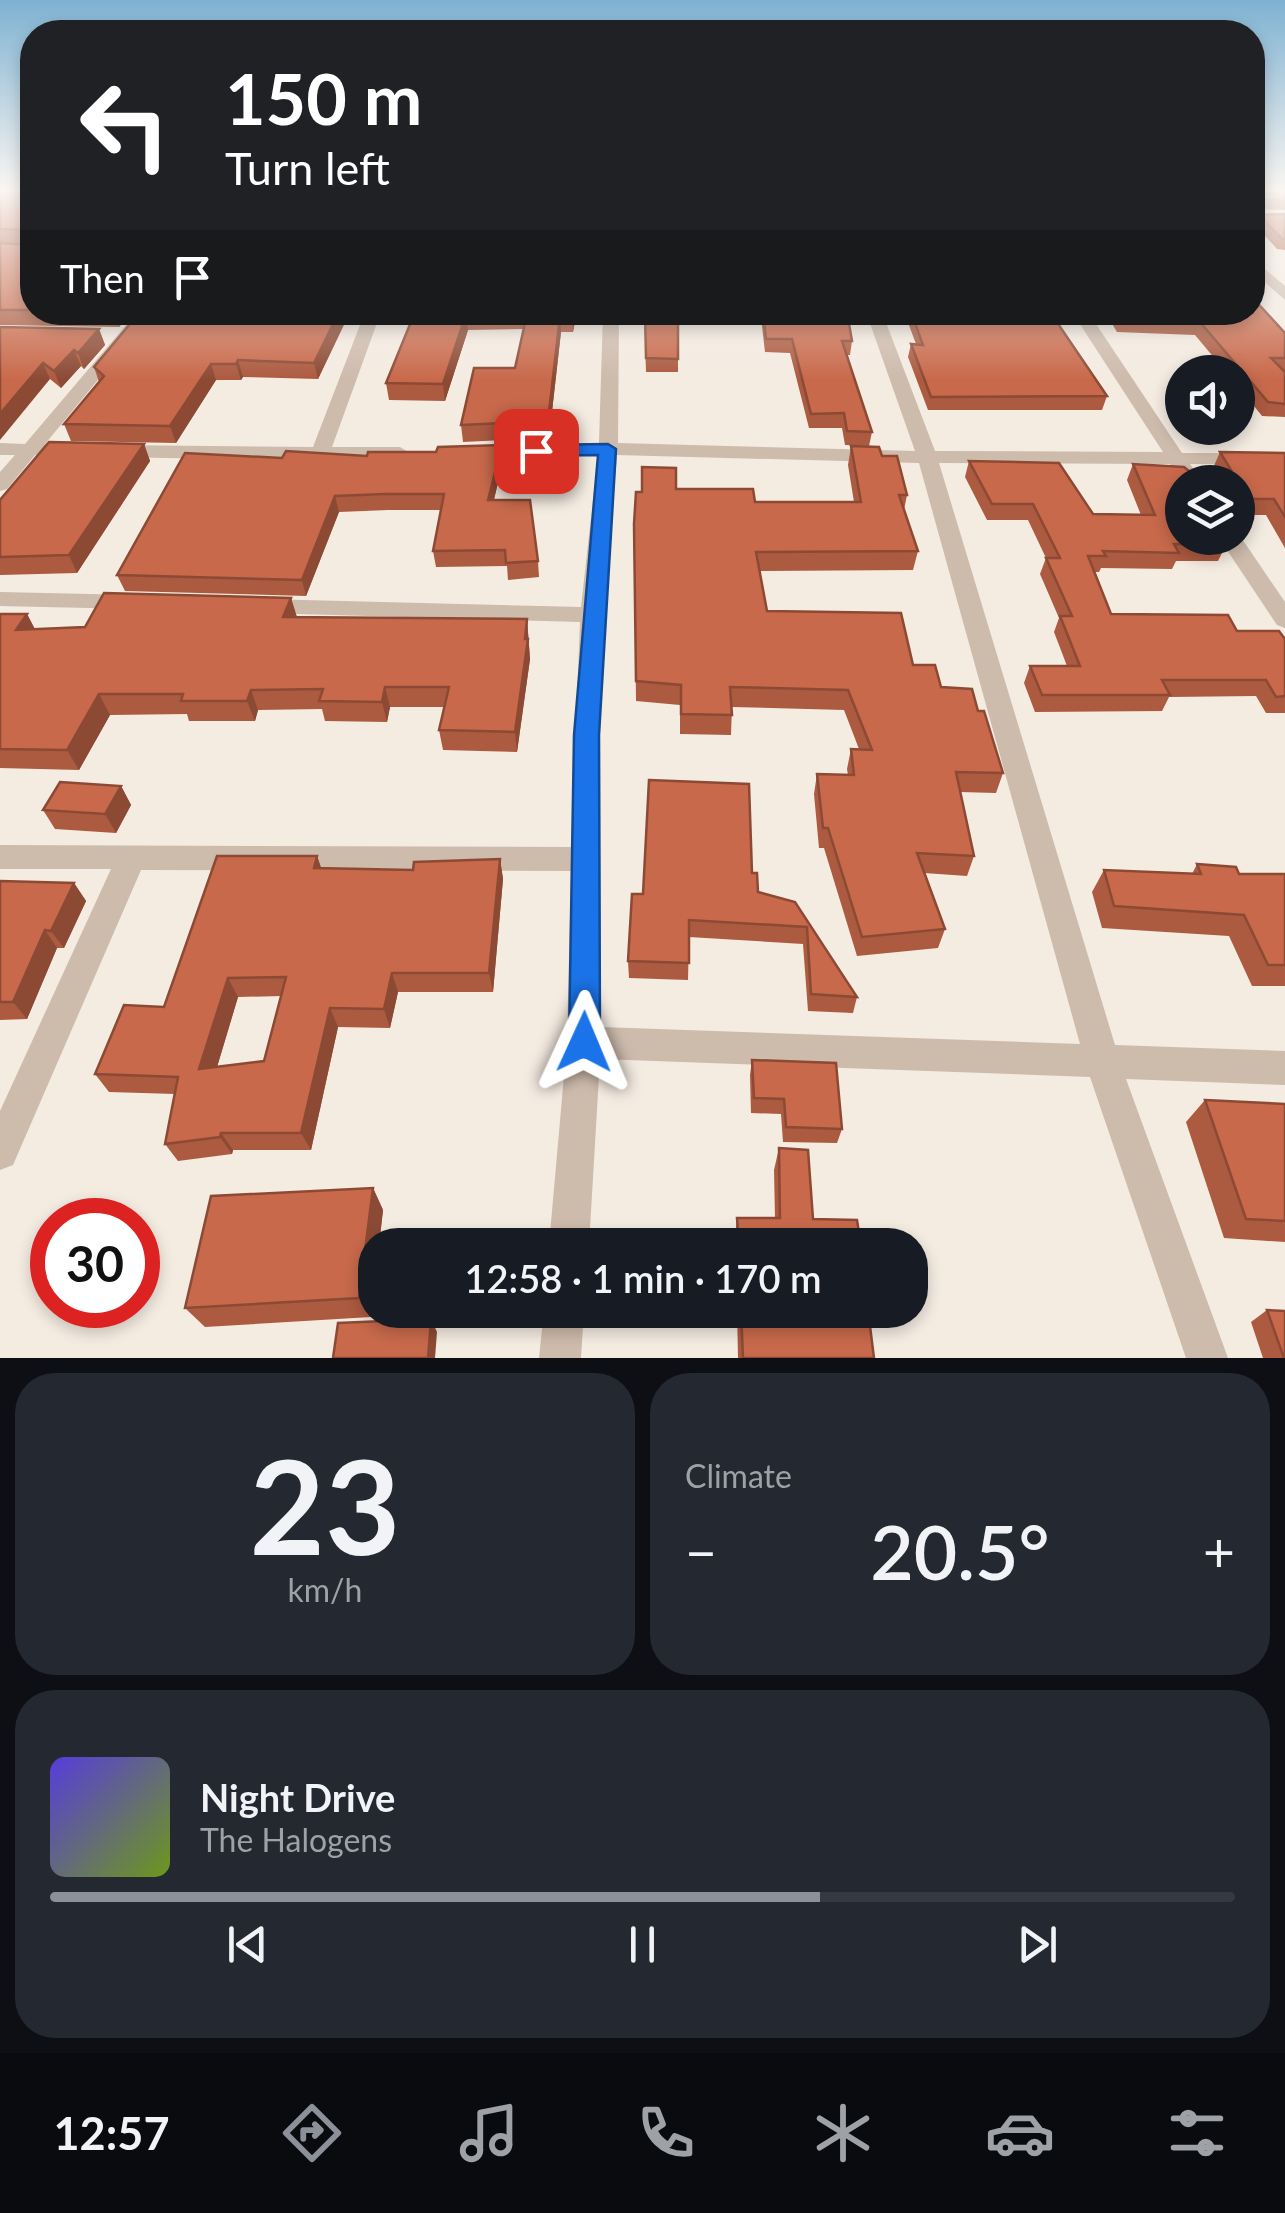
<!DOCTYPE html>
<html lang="en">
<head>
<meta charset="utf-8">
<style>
	:root { --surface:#171b24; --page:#242831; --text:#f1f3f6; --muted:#9ea1a6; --line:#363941; --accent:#8c9099 }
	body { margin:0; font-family:Lato,sans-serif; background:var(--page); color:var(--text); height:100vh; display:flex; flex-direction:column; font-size:38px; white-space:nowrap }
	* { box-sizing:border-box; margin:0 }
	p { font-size:32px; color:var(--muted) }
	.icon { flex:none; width:55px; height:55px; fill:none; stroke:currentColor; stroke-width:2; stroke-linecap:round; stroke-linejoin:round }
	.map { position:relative; height:1358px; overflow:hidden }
	.panel { display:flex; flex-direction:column; gap:15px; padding:15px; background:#0d0f14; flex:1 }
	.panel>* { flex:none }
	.top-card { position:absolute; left:20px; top:20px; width:1245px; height:305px; border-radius:40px; box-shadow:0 5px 15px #0003; background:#202124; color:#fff; overflow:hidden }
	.buttons { position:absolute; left:1165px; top:355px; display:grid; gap:20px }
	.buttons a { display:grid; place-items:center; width:90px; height:90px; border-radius:50%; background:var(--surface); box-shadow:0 5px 15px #0003; font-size:50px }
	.speed { position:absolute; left:30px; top:1198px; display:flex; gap:20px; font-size:50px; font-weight:700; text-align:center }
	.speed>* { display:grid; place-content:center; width:130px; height:130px; border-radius:50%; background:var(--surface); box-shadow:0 5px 15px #0003; line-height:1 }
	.speed .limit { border:15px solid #d22; background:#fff; color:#111 }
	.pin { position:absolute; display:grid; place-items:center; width:85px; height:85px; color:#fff; margin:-42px; border-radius:20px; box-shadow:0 5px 15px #0006 }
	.me { position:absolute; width:110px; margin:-55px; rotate:1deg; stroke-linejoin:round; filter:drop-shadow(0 0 8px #0008) }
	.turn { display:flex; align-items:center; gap:35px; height:210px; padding:0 40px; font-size:45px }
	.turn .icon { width:130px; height:130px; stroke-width:2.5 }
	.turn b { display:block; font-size:70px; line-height:85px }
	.then { display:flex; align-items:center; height:95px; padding:0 40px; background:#0003; gap:20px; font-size:38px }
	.big { font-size:75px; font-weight:600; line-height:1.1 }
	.panel .widget { flex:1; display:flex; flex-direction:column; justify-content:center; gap:15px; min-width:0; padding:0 35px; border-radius:40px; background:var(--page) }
	.panel .dial { align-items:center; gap:0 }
	.dial b { font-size:130px; line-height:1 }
	.song { display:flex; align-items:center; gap:30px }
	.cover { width:120px; height:120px; border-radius:15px; background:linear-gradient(135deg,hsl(250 70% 55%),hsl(80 70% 35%)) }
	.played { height:10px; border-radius:5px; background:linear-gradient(90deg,var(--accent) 65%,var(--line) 65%) }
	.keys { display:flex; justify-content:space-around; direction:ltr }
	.heat { display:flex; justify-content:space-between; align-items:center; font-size:55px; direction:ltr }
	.panel .tiles { flex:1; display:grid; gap:15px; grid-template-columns:1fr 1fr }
	.widget:last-child { grid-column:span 2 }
	.trip { position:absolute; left:358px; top:1228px; width:570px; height:100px; border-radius:40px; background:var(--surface); box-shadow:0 5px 15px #0003; font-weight:600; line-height:100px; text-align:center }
	.dock { display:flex; height:160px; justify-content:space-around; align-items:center; background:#090b0e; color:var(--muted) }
	.dock .icon { width:70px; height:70px }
	.dock .selected { color:var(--accent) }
	.dock b { font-size:45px; color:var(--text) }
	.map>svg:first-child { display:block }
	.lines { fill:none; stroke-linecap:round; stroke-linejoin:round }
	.minor { fill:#cdbbac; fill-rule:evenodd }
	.wall { fill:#ac5a40; fill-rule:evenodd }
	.shaded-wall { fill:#8c4a34 }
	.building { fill:#c8694b; stroke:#8c4a34; stroke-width:2.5; fill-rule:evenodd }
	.route { fill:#1a73e8; stroke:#114b97; stroke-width:2.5 }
</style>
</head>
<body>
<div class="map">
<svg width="1285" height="1358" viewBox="0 0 1285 1358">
	<rect width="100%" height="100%" fill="#f4ebe1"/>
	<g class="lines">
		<g class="minor">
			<rect x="1252" y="213" width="33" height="8"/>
			<polygon points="1252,258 1285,286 1285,300 1252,271"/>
			<polygon points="137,312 154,312 45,444 82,446 82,454 35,455 7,489 0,491 0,472 15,455 0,455 0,443 25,444"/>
			<polygon points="365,312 381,312 332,447 400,447 410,453 407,457 319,461 115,457 105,451 115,445 313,447"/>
			<path d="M603 312H619L618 443 915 451 866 312H882L935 451 1163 452 1072 312H1088L1182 453H1285V465L1190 464 1202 482 1182 483 1170 464 939 463 1115 1045 1285 1051V1085L1126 1079 1228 1358H1186L1090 1077 600 1059 589 1245H549L567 1042 571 871 141 870 13 1165 0 1170V1111L111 869H0V845L571 847 580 622 263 613 251 606 263 599 581 607 598 455 470 458 460 452 470 446 599 443ZM617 455 919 463 1080 1044 601 1027 600 735 604 615Z"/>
			<polygon points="1238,533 1285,602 1285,628 1277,625 1219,538 1238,538"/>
			<polygon points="0,592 133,595 145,602 133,609 0,606"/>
			<polygon points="544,1310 584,1310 581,1358 539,1358"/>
		</g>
	</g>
	<g class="wall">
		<polygon points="0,190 32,190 32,312 132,312 119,327 0,325 0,243 26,244 0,243"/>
		<polygon points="1252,190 1285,190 1285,210 1252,209"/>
		<polygon points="1285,214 1285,250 1277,249 1255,225 1259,215"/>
		<polygon points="350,312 318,379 243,377 241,380 216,380 176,443 71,441 64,424 99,382 94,367"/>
		<polygon points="415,312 577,312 573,332 561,332 549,438 463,442 461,425 515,368 523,329 468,330 445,401 389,400 386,383"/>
		<polygon points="644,312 847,312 852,341 850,355 847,355 872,432 869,446 845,445 842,428 809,428 790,353 765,352 761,318 702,317 702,325 678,325 678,372 646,372"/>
		<polygon points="904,312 1050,312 1107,396 1102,410 928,410 908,357 911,344 916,344"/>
		<polygon points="1105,312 1252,312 1285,333 1285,417 1262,416 1238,386 1238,372 1226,372 1195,335 1117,332"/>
		<polygon points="0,327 99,329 105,345 84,369 81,366 61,388 50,379"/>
		<polygon points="144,444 150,461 77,573 0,575 0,500"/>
		<polygon points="851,446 882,456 907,495 904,510 918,551 913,570 760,571 767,611 913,665 941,687 978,711 1003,773 996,793 960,792 974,856 967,876 924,873 945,929 938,948 857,956 824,848 819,848 814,794 817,774 848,775 847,769 851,749 859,749 844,710 732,707 731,735 680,734 680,705 636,701 634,524 676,489 755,502 854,502 848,465"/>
		<polygon points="1220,452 1285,453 1285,548 1266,515 1238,515 1238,482 1182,482 1226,545 1218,561 1176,561 1172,569 1101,568 1099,572 1094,572 1111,614 1237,631 1285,639 1285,713 1266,713 1256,696 1169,697 1162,711 1035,712 1024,683 1030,666 1067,666 1054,632 1059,618 1040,574 1046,558 1028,520 987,520 965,477 969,461 1093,514 1141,515 1127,480 1133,464 1189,471 1214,470 1213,468"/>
		<polygon points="367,456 503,461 494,500 538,561 539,577 508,580 507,566 436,567 433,551 441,510 388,510 339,512 306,596 125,591 117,575 282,458"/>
		<polygon points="291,598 297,617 527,619 530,659 517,752 443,750 439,730 444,707 390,707 387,722 325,721 322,709 258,710 255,721 189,721 187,714 110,715 79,770 0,768 0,614 27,614 35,629 85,627"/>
		<polygon points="121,786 131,805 116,833 55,829 43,810"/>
		<path d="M317 856 321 868 413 870 500 859 503 879 493 992H398L390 1028 338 1027 311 1150H233L232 1154 178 1161 165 1144 175 1094 109 1092 95 1074ZM281 996 264 1061 217 1067 238 997Z"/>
		<polygon points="1197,864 1239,874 1285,874 1285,986 1252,986 1229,936 1102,928 1092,892 1104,870 1192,874"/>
		<polygon points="752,873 758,892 795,902 857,997 853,1013 808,1011 803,944 689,937 688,980 629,978 628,961"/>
		<polygon points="0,881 74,883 86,901 64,948 57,948 27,1019 0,1020"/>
		<polygon points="752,1060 842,1129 837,1143 783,1142 781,1114 751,1113 750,1075"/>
		<polygon points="1205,1100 1285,1104 1285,1242 1224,1238 1186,1122"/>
		<polygon points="779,1148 813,1219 861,1245 734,1245 737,1218 775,1218 774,1170"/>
		<polygon points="373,1188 383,1210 371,1317 205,1327 185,1308"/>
		<polygon points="737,1310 868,1310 874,1358 738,1358"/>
		<polygon points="1267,1310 1285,1358 1263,1358 1251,1322"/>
	</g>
	<g class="shaded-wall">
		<polygon points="114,312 132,312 119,327"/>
		<polygon points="339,312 350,312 318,379 314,363"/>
		<polygon points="573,312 577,312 573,332 572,317"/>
		<polygon points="466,314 468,330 445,401 443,384"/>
		<polygon points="560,316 561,332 549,438 548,421"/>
		<polygon points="99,329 105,345 84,369 78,353"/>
		<polygon points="74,350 81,366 61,388 54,371"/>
		<polygon points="238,360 243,377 241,380 236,364"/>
		<polygon points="43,363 50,379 0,440 0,414"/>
		<polygon points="211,364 216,380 176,443 170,426"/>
		<polygon points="144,444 150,461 77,573 69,555"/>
		<polygon points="502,445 503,461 490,516 488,500"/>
		<polygon points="335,496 339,512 306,596 302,580"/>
		<polygon points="291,598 297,618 283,617"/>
		<polygon points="27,614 37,634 16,630"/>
		<polygon points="527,619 530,659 517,752 515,732"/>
		<polygon points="385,687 390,707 387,722 382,702"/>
		<polygon points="251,690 258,710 255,721 247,701"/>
		<polygon points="99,694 110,715 79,770 67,750"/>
		<polygon points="121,786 131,805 116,833 105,814"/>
		<polygon points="317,856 324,876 314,868"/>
		<polygon points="500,859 503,879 493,992 489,973"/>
		<polygon points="74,883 86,901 64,948 51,931"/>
		<polygon points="45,930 57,948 27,1019 13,1002"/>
		<polygon points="392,973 398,992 390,1028 384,1009"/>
		<polygon points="228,978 238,997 211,1087 199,1069"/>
		<polygon points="330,1008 338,1027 311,1150 301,1133"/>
		<polygon points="221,1133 233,1150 232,1154 220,1137"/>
		<polygon points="373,1188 383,1210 379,1245 375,1245 375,1280 371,1317 359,1298"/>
		<polygon points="431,1319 437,1332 435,1358 428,1358"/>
	</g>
	<g class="building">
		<polygon points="0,190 32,190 32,310 0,310 0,243 26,245 30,233 26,230 0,229"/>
		<polygon points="1252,190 1285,190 1285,200 1256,199 1252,206"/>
		<polygon points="1285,214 1285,239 1282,239 1259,215"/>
		<polygon points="1252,297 1285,333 1285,358 1271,358 1285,372 1285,404 1268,402 1200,322 1121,319 1116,312 1252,312"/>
		<polygon points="140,312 339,312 314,363 238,360 236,364 211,364 170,426 64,424 104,376 94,367"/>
		<polygon points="415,312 573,312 572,317 560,316 548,421 461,425 474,368 515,368 527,314 466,314 443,384 386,383"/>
		<polygon points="645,312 678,312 678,359 646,358"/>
		<polygon points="763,312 847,312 852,341 842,341 872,432 847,431 844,413 811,414 792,339 766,339"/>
		<polygon points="911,312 1050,312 1107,396 931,397 911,344 923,345"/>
		<polygon points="0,327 99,329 78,353 74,350 54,371 43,363 0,414"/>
		<polygon points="49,442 144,444 69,555 0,557 0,500"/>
		<polygon points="502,445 488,500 530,500 538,561 506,563 505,550 433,551 444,494 385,494 335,496 302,580 117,575 185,453 282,458 286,451 367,456 368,452 436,452 438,447"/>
		<polygon points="851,446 879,447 882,456 897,456 907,495 899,495 918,551 756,552 767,611 901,613 913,665 935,665 941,687 972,689 978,711 984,711 1003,773 956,772 974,856 917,853 945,929 862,937 828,828 823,828 817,774 854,775 851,749 872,750 848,690 730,687 732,715 681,714 681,685 636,681 634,524 636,492 642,492 642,467 676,468 676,489 753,489 755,502 861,502"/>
		<polygon points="1220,452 1285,453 1285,517 1274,499 1238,499 1238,482 1182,482 1182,538 1222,538 1226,545 1174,544 1179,553 1103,551 1106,556 1088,556 1111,614 1228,615 1237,631 1279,631 1285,639 1285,696 1276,697 1266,680 1162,680 1170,695 1042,695 1030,666 1080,666 1060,616 1072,616 1046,558 1060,558 1033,504 992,504 969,461 1059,463 1093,514 1155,515 1133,464 1184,467 1189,471 1231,470"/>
		<polygon points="104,593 291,598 283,617 527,619 525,639 528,639 515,732 439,730 449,687 385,687 382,702 319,701 323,689 251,690 247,701 181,701 183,694 99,694 67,750 0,749 0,614 27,614 16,630 85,627"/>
		<polygon points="649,780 749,784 752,873 757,873 758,892 795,902 857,997 811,994 807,927 689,920 689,963 628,961 632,894 643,894"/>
		<polygon points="60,782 121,786 105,814 43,810"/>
		<path d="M217 856H317L314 868 413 870 414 862 500 859 489 973H392L384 1009 330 1008 301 1133H221L220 1137 165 1144 178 1077 95 1074 124 1005 164 1007ZM286 977 264 1061 199 1069 228 978Z"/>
		<polygon points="1197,864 1236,867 1239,874 1285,874 1285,965 1268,965 1244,915 1114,906 1104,870 1201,874"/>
		<polygon points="0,881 74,883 51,931 45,930 13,1002 0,1002"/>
		<polygon points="752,1060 836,1063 842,1129 786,1127 784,1099 754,1098"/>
		<polygon points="1205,1100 1285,1104 1285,1221 1246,1219"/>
		<polygon points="779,1148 808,1150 813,1219 857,1220 861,1245 739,1245 737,1218 780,1218"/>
		<polygon points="373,1188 359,1298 185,1308 211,1196"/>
		<polygon points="741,1310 868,1310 874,1358 743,1358"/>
		<polygon points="1267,1310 1285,1311 1285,1358 1284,1358"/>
		<polygon points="431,1319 428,1358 333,1358 338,1323"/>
	</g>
	<linearGradient id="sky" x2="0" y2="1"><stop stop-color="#7eb2d2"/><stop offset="0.5" stop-color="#faf6f2"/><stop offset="1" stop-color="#faf6f2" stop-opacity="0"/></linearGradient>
	<rect width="1285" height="380" fill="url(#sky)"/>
	<polygon class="route" points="608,444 616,449 599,735 600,1042 595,1052 584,1057 573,1052 569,1042 574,735 598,455 536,456 527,451 536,445"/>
</svg>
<div class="buttons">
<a><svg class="icon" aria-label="sound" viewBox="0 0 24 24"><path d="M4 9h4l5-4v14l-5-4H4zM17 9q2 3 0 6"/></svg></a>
<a><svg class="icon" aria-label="layers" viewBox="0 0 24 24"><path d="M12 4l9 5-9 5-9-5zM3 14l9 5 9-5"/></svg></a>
</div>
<div class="speed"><div class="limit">30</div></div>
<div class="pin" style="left:536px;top:451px;background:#d93025"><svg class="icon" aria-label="arrive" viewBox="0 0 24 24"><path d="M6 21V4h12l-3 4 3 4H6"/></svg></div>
<svg class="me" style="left:584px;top:1042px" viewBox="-20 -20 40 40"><path d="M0-17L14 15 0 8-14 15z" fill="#1a73e8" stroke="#fff" stroke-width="4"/></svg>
<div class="trip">12:58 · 1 min · 170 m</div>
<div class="top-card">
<div class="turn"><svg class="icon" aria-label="left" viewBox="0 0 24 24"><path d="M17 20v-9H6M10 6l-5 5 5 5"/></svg><div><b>150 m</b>Turn left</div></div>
<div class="then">Then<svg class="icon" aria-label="arrive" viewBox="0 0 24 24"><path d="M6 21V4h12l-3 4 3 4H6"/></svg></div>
</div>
</div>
<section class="panel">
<div class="tiles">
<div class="widget dial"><b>23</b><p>km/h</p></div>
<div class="widget"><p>Climate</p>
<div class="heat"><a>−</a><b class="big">20.5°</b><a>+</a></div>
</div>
<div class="widget">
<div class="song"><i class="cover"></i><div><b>Night Drive</b><p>The Halogens</p></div></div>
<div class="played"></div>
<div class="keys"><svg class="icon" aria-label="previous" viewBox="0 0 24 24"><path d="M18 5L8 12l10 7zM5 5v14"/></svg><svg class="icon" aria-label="pause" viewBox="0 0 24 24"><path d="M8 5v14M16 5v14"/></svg><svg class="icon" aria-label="next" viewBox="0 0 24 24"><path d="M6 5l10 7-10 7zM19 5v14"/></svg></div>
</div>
</div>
</section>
<nav class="dock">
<b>12:57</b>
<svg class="icon selected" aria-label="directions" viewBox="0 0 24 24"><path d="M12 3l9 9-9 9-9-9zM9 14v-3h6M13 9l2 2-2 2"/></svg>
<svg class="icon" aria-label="music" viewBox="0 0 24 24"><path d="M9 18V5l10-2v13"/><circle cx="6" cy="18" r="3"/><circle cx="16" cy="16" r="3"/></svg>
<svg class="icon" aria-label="phone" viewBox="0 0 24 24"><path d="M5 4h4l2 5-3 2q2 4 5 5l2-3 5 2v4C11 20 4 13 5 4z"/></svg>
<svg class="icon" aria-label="climate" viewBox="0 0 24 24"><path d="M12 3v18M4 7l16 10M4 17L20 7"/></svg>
<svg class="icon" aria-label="car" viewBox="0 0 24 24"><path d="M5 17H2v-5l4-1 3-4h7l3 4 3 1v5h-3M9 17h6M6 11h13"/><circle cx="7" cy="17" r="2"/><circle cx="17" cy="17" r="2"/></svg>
<svg class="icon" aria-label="filters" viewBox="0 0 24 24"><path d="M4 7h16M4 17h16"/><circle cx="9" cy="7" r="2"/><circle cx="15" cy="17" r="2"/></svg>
</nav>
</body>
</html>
